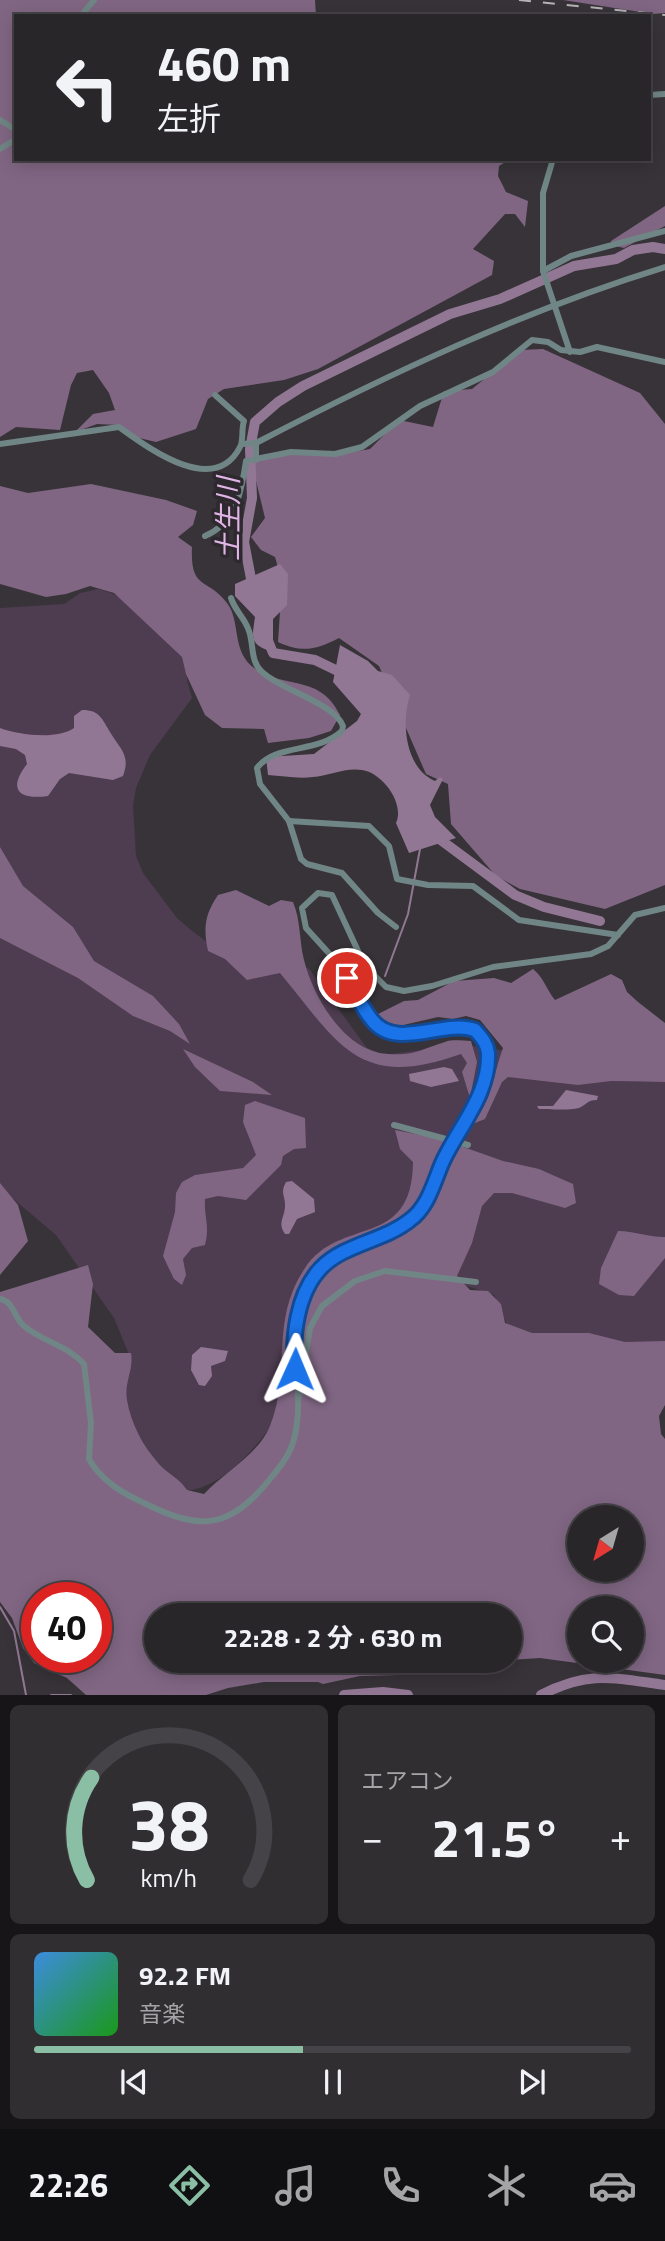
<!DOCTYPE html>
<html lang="ja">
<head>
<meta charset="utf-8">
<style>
	:root { --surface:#29262a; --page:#312e32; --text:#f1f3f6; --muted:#a5a5a8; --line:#454347; --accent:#8abfa5 }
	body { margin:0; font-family:"Titillium Web","Noto Sans JP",sans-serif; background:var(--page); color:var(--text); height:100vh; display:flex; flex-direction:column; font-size:26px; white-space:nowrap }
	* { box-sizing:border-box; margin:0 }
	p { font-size:23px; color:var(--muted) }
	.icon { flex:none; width:38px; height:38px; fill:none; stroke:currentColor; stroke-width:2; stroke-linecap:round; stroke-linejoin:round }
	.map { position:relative; height:1695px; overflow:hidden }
	.side { display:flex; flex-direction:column; gap:10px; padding:10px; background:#171517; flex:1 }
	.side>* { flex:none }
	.banner { position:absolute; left:14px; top:14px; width:637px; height:147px; border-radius:0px; box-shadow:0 4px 18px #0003,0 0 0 2px var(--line); background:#29262a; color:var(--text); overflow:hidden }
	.needle { width:46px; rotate:217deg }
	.buttons { position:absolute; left:567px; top:1505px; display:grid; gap:14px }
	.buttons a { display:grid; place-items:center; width:77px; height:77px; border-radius:50%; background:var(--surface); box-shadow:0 4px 18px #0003,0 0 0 2px var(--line); font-size:35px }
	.speed { position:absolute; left:21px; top:1582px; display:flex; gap:14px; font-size:35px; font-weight:700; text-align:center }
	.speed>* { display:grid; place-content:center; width:91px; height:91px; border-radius:50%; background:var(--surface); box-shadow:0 4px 18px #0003,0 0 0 2px var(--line); line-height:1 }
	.speed .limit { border:10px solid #d22; background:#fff; color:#111 }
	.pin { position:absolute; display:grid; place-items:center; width:60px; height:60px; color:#fff; margin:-30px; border:4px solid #fff; border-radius:50%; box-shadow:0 2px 7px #0007 }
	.me { position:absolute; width:77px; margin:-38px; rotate:1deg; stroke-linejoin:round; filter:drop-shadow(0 0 5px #0008) }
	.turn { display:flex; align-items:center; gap:24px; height:147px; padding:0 28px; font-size:32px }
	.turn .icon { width:91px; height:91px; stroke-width:2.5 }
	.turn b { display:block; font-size:49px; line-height:60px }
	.big { font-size:52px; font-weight:700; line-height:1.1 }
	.side .widget { flex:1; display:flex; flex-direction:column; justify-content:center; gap:10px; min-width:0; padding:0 24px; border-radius:10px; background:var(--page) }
	.side .dial { align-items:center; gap:0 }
	.dial svg { height:182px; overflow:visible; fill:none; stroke:var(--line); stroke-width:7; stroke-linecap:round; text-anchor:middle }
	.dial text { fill:var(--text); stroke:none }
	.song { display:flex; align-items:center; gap:21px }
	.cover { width:84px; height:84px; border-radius:10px; background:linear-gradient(135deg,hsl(210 70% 55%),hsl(120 70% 35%)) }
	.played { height:7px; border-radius:4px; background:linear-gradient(90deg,var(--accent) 45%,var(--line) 45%) }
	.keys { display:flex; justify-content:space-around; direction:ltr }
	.heat { display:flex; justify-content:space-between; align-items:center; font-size:38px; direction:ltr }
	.side .tiles { flex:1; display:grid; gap:10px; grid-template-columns:1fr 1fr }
	.widget:last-child { grid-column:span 2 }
	.trip { position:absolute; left:144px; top:1603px; width:378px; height:70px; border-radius:35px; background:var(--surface); box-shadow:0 4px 18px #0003,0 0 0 2px var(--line); font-weight:700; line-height:70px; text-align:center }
	.tab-bar { display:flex; height:112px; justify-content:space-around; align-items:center; background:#100f11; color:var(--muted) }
	.tab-bar .icon { width:49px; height:49px }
	.tab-bar .active { color:var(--accent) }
	.tab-bar b { font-size:32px; color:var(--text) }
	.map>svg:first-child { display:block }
	.green { fill:#4e3c50 }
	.forest { fill:#806683; fill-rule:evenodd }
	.water { fill:#927795 }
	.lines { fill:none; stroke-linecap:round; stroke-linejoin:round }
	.stream { stroke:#927795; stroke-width:2 }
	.river { stroke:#927795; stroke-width:10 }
	.minor { stroke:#708585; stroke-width:6 }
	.rail { stroke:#b7b4b7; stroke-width:2; stroke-dasharray:12 12; stroke-linecap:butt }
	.minor-bridge { stroke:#708585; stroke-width:6 }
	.route-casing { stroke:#114b97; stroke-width:18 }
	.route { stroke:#1a73e8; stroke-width:12 }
	.labels { text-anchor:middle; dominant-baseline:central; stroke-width:7; stroke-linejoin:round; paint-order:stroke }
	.water-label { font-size:28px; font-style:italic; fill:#e2b5e7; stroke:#2d292e }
</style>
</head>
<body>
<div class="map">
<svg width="665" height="1695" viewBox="0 0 665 1695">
	<rect width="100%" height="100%" fill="#373338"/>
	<path class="green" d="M98 589C133 596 165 634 187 662V680L192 698 150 755 136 788 133 805 136 856 143 873 177 918 191 930 220 952 294 959 310 970 367 1048 384 1055 421 1050 456 1040 473 1046 514 1052 617 1081 665 1082V1349L510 1332 494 1295 458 1283 282 1411C261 1442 225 1488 185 1491L153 1458 133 1426 123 1389 128 1352 114 1318 56 1235 11 1197 0 1192V608L64 604 80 593Z"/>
	<g class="forest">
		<polygon points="0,0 315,0 316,16 16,16 16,159 510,159 499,166 498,176 506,192 528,201 525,227 515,214 505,214 473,249 494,261 492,275 318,369 284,380 224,389 208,399 196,429 156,442 135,437 118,425 97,424 75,432 93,414 115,410 109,393 93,370 77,373 71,385 60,430 16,427 0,437"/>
		<polygon points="563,0 665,0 665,13 653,14"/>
		<polygon points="665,206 665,226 624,248 612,245 611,241"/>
		<path d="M543 349 640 393 665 424V885L605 909 520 889 496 876 451 824 448 784 426 774 379 666 339 638C316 650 302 653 278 642L282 581 275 557 261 550 251 537 265 518 252 464 276 453 335 455 370 449 399 420 433 427 444 391 472 389 520 350Z"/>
		<path d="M91 484 166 500 197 511 193 525 178 537 192 547C190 591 207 577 227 603 242 623 230 653 257 670 289 689 320 675 340 715L331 731 309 738 268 743 264 729 222 728 205 715 186 674 182 657 114 593 90 586 66 594 46 597 0 584V486L28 493Z"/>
		<polygon points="0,847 23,886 73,927 94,961 153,996 179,1024 190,1044 170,1031 133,1016 78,978 0,938"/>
		<path d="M236 890 269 906 281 900 293 902C301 921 299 940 304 960 313 997 345 1052 388 1054 415 1056 422 1049 445 1042 453 1039 463 1041 471 1041L477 1062 470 1098 462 1072 467 1063 461 1054C358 1091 339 1044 280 973L247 980 225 959 208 951C203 928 205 914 218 895Z"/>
		<path d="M533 969C544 978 546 989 555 1000L611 974 622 980 627 992 638 1002 665 1023V1082L611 1081 578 1085 508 1077 502 1082 485 1119 470 1125C493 1102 492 1077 503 1048L480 1020 466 1016 453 1019 438 1017 399 1026 386 1023 378 1014 404 1001 418 1000 454 981 494 978 511 983Z"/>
		<polygon points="183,1049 253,1082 272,1095 220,1091 195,1067"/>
		<path d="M255 1101 305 1118 306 1148 294 1149 283 1156 281 1165 246 1200 218 1196 205 1199C204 1218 210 1225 205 1245L192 1248 183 1259 186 1275 182 1285 174 1279 163 1256 175 1212 176 1193 182 1182 195 1175 243 1168 256 1155 243 1122 245 1105Z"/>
		<path d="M395 1130 441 1139 503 1161 539 1169 573 1184 576 1203 565 1208 512 1193H494L482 1206 472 1243 457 1276 470 1290 488 1291 501 1304 505 1323 532 1333H589L625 1342 665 1341V1405L659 1416 661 1434 665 1439V1675L540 1658 509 1660V1615H156V1661H492L461 1663 398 1675 360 1676 323 1684 318 1682H264L228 1688 206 1695H86L67 1678 34 1663 23 1648 12 1618 0 1602V1292L88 1265 93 1284 88 1327 115 1353H131C134 1370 124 1382 127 1400 131 1424 143 1446 159 1464 168 1474 178 1477 187 1490L204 1494C224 1472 258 1455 270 1426 292 1371 269 1321 305 1268 340 1215 412 1251 413 1162L400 1149ZM579 1517H632V1570H579ZM37 1598H96V1657H37ZM579 1608H632V1661H579Z"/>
		<polygon points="0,1183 18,1205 28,1241 0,1275"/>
		<path d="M618 1231C635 1231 646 1237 665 1237V1258L634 1296 619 1295 599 1284 601 1268Z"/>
	</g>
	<g class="water">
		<path d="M280 564 288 574 287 605 273 619V652C249 645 252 638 255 617L235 596V584Z"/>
		<path d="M340 645 368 661 378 671 392 675 410 695C401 723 405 768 435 781L440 777 443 779 430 805 435 817 456 838 409 853 396 823C405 804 383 773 362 770 346 767 328 776 313 777 298 779 283 776 268 775L266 757 314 754 357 721 361 714 333 682Z"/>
		<path d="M82 710C100 710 102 719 110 732 120 749 131 755 123 776L113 780 69 773 60 779 48 796C19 800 7 790 27 764L25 755 16 749 0 746V728C18 735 58 740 74 728V716Z"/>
		<polygon points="444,1067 452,1069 459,1081 431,1087 410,1081 409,1074"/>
		<path d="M566 1090 598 1096 597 1100C588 1100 588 1103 581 1107 574 1111 548 1109 539 1109L537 1106H553Z"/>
		<path d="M292 1181 314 1199 315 1212 297 1219 289 1234H285C277 1222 285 1218 285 1205 285 1195 280 1193 286 1182Z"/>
		<polygon points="201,1347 228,1351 225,1361 211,1366 212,1376 205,1386 199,1385 191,1370 192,1355"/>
	</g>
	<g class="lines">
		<g class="stream">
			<polyline points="385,976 408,914 420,849"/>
			<polyline points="0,1607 14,1631 26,1695"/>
			<polyline points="51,1695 71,1695"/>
		</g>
		<g class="river">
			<polyline points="253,589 244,542 252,498 250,449 255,422 278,402 303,386 450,314 500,299 574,266 616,259 633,250 653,247 665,249"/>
			<polyline points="267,638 273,653 315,660 346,675"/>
			<polyline points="434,835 515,895 544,907 600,921"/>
			<polyline points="344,1695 383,1692 408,1695"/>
			<path d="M541 1695C589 1670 614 1678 665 1685"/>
		</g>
		<g class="minor">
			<polyline points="81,16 94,0"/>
			<polyline points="649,95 665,94"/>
			<polyline points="0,120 16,130"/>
			<polyline points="0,149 16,139"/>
			<polyline points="553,159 543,193 543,271 570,352"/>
			<polyline points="543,271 571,256 665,231"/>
			<path d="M256 443C389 374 522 311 665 267"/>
			<path d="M0 444 119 427C147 447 214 498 240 447 244 440 241 429 244 421L215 395"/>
			<polyline points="242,444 256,443 256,460"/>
			<path d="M205 536C237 522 241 493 246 461L291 452 335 454 362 447 420 406 493 372 532 340 548 342 561 350 580 352 597 347 665 362"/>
			<path d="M231 598C235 611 245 618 249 631 254 645 250 661 262 672 281 690 334 703 343 726L342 731C317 754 276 743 257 768L260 784 289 821 301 859 307 864 342 873 378 913 396 927"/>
			<polyline points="289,821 369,826 389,846 397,879 428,885 473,886 519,920 618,935"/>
			<path d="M0 1299C14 1301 14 1318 24 1326 43 1342 67 1345 84 1364L91 1423 89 1459C101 1481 124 1494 146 1504 201 1531 230 1529 270 1479 280 1467 290 1455 294 1439 309 1381 275 1325 320 1270 342 1243 386 1242 412 1219 429 1203 434 1180 444 1159 460 1126 490 1092 488 1053 487 1043 481 1037 475 1030L451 1027 398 1034 382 1030 372 1020 335 960 306 928 302 908 318 893 332 895 365 966 386 987 404 991 432 986 493 967 591 954 608 946 635 915 665 908"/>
			<polyline points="299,1397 310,1328 322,1306 355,1281 385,1271 476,1282"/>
		</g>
		<polyline class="rail" points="519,0 665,15"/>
		<polyline class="minor-bridge" points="394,1125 468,1145"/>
	</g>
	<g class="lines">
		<g class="route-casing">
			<path id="route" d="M295 1369C292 1337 297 1293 321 1268 344 1244 384 1241 410 1220 429 1206 434 1181 443 1161 459 1127 490 1093 488 1053 487 1043 481 1037 475 1030 443 1019 396 1051 372 1020 362 1008 355 992 347 978"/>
		</g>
		<use href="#route" class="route"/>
	</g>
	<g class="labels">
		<g class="water-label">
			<text transform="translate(227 519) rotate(-90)">土生川</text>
		</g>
	</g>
</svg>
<div class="buttons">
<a><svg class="needle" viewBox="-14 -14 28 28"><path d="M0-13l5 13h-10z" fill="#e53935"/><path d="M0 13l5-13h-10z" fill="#a5a5a8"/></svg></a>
<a><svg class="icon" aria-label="search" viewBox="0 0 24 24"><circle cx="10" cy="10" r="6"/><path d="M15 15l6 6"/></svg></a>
</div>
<div class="speed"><div class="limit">40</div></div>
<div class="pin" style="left:347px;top:978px;background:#d93025"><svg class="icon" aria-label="arrive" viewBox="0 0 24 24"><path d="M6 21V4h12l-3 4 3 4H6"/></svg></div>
<svg class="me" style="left:295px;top:1369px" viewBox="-20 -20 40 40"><path d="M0-17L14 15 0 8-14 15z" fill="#1a73e8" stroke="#fff" stroke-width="4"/></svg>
<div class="trip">22:28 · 2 分 · 630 m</div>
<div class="banner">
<div class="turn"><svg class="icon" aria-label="left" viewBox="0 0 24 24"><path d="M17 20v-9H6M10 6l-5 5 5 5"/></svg><div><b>460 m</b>左折</div></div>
</div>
</div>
<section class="side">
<div class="tiles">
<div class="widget dial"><svg viewBox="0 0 100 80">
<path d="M14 69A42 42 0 1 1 86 69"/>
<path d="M14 69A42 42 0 0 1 16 24" stroke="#8abfa5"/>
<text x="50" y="56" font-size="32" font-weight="700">38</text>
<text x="50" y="72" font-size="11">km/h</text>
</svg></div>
<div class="widget"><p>エアコン</p>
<div class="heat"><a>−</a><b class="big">21.5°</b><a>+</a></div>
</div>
<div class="widget">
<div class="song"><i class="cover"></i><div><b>92.2 FM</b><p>音楽</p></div></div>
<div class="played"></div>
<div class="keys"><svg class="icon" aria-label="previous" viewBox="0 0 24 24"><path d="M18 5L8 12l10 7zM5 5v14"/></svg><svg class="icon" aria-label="pause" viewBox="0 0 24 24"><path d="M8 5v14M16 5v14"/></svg><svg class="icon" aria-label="next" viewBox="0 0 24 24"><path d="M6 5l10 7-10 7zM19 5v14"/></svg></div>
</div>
</div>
</section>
<nav class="tab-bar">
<b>22:26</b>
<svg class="icon active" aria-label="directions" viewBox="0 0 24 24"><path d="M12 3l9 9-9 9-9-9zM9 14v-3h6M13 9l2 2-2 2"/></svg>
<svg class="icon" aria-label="music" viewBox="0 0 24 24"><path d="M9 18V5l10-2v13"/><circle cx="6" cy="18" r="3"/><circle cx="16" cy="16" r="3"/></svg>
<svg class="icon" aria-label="phone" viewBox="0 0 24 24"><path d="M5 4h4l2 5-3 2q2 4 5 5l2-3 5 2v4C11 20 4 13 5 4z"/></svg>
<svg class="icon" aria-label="climate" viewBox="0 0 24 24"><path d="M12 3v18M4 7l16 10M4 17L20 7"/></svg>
<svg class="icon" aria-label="car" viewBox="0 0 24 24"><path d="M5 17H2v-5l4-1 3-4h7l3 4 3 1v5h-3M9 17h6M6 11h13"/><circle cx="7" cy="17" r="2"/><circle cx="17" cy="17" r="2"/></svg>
</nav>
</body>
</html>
